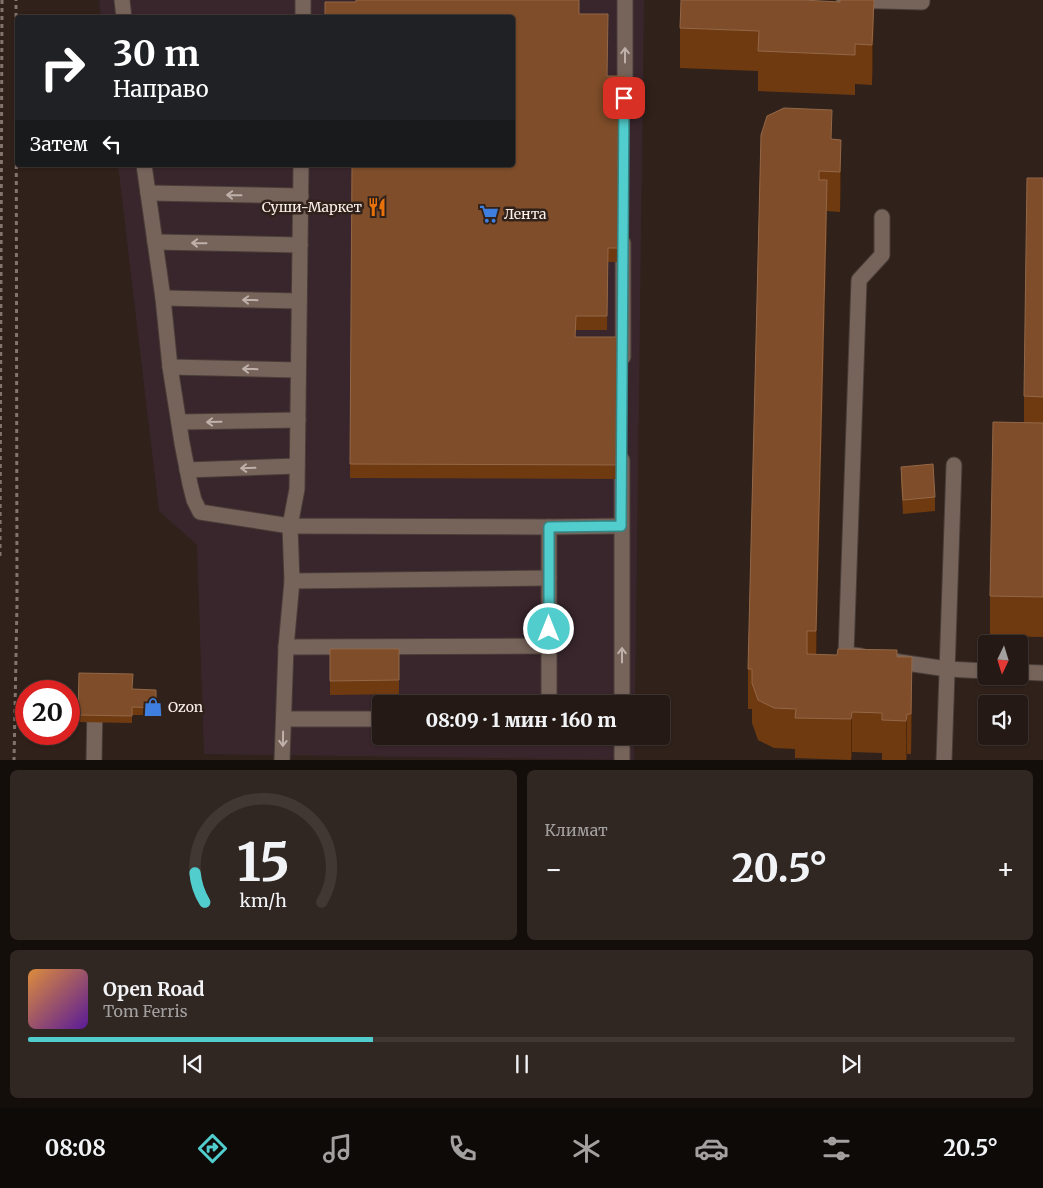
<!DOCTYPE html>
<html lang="ru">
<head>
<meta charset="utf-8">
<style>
	:root { --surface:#241914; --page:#302622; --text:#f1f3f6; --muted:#a3a0a0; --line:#413834; --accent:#52cdcd }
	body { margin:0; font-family:Merriweather,serif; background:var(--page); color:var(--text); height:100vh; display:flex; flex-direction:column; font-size:19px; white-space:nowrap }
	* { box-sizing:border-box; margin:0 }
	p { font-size:16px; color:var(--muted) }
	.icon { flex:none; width:28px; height:28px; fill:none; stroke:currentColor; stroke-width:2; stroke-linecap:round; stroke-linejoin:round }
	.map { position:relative; height:760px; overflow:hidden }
	.details { display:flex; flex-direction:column; gap:10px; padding:10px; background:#140e0b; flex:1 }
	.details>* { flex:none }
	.top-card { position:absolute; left:15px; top:15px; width:500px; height:152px; border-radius:5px; box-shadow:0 1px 4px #0004,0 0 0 1px var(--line); background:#202124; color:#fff; overflow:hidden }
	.needle { width:32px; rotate:184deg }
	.controls { position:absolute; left:978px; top:635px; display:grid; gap:10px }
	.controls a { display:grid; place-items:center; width:50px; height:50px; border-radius:5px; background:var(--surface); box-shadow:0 1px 4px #0004,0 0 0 1px var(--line); font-size:25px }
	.speed { position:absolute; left:15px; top:680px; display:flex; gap:10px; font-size:25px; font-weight:700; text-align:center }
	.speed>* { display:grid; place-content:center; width:65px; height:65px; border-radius:50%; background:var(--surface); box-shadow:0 1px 4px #0004,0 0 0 1px var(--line); line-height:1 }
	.speed .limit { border:8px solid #d22; background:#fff; color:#111 }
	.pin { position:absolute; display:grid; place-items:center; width:42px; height:42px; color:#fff; margin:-21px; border-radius:10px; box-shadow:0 2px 8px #0006 }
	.me { position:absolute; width:55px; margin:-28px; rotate:0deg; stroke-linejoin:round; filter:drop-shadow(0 0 4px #0008) }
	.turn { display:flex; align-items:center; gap:18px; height:105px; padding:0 15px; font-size:22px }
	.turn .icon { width:65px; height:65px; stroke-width:2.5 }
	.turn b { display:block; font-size:35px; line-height:42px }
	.then { display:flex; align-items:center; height:48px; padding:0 15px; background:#0003; gap:10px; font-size:19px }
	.big { font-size:38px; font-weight:800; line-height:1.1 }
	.details .tile { flex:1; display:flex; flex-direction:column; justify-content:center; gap:8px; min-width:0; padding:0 18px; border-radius:8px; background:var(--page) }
	.details .dial { align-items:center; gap:0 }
	.dial svg { height:130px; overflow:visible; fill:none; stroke:var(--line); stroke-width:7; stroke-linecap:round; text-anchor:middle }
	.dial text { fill:var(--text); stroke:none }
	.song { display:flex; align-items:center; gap:15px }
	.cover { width:60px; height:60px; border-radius:8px; background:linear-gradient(135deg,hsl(30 70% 55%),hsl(270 70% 35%)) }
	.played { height:5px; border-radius:2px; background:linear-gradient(90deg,var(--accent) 35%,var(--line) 35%) }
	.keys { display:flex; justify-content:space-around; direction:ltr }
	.heat { display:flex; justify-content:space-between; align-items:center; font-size:28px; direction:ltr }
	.details .tiles { flex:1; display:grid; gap:10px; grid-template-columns:1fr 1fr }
	.tile:last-child { grid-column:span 2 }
	.trip { position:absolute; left:372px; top:695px; width:298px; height:50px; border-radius:5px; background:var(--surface); box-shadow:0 1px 4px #0004,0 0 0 1px var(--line); font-weight:800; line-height:50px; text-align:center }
	.tab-bar { display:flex; height:80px; justify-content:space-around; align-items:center; background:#0e0a08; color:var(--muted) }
	.tab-bar .icon { width:35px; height:35px }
	.tab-bar .selected { color:var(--accent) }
	.tab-bar b { font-size:22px; color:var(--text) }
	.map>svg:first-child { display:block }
	.commercial { fill:#39262c }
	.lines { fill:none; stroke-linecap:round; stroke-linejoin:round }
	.service-casing { stroke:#4a3d38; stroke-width:17 }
	.path { stroke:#82746e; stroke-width:3; stroke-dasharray:4 4; stroke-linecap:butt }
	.service { stroke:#76645b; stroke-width:15 }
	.wall { fill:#703a11 }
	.shaded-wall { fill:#50280b }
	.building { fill:#7f4d29; stroke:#936747 }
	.oneway { stroke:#bfb1aa }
	.route-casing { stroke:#358585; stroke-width:12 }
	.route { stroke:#52cdcd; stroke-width:9 }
	.labels { text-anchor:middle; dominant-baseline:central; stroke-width:5; stroke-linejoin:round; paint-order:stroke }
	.poi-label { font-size:14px; fill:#fbf0eb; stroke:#30211a; text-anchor:start }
</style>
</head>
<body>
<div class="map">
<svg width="1043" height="761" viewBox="0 0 1043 761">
	<rect width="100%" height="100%" fill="#30211a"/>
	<polygon class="commercial" points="99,0 644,0 635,704 381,704 381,736 634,736 634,760 204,754 197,545 159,511 118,165 512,165 512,18 101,18"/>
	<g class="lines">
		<g class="service-casing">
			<g id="service">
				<polyline points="122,0 124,18"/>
				<polyline points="844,0 922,2 922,0"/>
				<polyline points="303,18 303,0"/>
				<polyline points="625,95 625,0"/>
				<polyline points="144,165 163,298 170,367 182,443 190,484 194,500 200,512 290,526 549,527 621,526"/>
				<polyline points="148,193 301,196"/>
				<polyline points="155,242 300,245"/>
				<polyline points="163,298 299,301"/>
				<polyline points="623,357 623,243"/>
				<polyline points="170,367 298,370"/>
				<polyline points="179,422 298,420"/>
				<polyline points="622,460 622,704"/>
				<polyline points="187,470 297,466"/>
				<polyline points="292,581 549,578"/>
				<polyline points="286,647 549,646"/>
				<polyline points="861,656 846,654 859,280 882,255 882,217"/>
				<polyline points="893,661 947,669 986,671"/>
				<polyline points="1019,672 1043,673"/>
				<polyline points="549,704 549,527"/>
				<polyline points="284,719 381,719"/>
				<polyline points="94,761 95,702"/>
				<polyline points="282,761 286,647 292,581 290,526 297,489 301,165"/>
				<polyline points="622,761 622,736"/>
				<polyline points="944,761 954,465"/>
			</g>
		</g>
		<g class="path">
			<polyline points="0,556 2,0"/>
			<polyline points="14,761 17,603 16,0"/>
		</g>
		<use href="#service" class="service"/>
	</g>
	<g class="wall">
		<polygon points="874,0 872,85 855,84 855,95 758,91 758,71 680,68 680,28 840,2"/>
		<polygon points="356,2 579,14 607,76 626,76 626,262 608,262 607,330 576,330 575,337 626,337 625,479 350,478 352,165"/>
		<polygon points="761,135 841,140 840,212 827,211 816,655 897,657 912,697 911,754 907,754 906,761 882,760 882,753 852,752 851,760 795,758 795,749 774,748 758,740 752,723 752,709 748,709 748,669"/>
		<polygon points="1043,178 1043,637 990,636 990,596 1024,422 1024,396"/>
		<polygon points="901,467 935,497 935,511 903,514 901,482"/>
		<polygon points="330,649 399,649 399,694 330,695"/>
		<polygon points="79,673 133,689 156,690 156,715 132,715 132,723 78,722"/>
	</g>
	<g class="shaded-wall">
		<polygon points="874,0 874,20 872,85 872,45"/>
		<polygon points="841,140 841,180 840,212 840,172"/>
		<polygon points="827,180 827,221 816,672 816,631"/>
		<polygon points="912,657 912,697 911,754 911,714"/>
		<polygon points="852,712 852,752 851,760 851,719"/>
		<polygon points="907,714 907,754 906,761 906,721"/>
	</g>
	<g class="building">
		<polygon points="356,0 579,0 579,14 608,14 607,76 626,76 626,248 608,248 607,316 576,316 575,337 626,337 625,465 350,464 352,165 512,165 512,18 325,18 325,2 356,2"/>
		<polygon points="681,0 803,0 840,2 840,0 874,0 872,45 855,44 855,55 758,51 759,31 680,28"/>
		<polygon points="784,108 832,110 831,139 841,140 840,172 819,171 819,180 827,180 816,631 807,631 807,654 837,655 838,649 897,650 897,657 912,657 911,714 907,714 906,721 882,720 882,713 852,712 851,719 795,718 796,709 774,708 758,700 752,683 752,669 748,669 761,135 767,116"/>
		<polygon points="1027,178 1043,178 1043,397 1024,396"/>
		<polygon points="993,422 1043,423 1043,597 990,596"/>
		<polygon points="933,464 935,497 903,500 901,467"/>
		<polygon points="330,649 399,649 399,680 330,681"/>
		<polygon points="79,673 133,674 132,689 156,690 156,708 132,707 132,716 78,715"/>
	</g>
	<defs><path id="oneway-shaft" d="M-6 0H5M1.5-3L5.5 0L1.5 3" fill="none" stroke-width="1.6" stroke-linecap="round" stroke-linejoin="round" transform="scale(1.25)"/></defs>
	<g class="oneway">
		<use href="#oneway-shaft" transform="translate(625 55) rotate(-90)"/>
		<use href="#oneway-shaft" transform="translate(234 195) rotate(-179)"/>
		<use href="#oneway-shaft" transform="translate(199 243) rotate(-179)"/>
		<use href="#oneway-shaft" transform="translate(250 300) rotate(-179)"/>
		<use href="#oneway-shaft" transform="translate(250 369) rotate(-179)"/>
		<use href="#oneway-shaft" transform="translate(214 422) rotate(179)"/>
		<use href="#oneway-shaft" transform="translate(248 468) rotate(178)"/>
		<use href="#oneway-shaft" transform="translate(622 655) rotate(-90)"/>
		<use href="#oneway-shaft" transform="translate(283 739) rotate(91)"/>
	</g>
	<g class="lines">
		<g class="route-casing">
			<polyline id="route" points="549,629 549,527 621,526 624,98"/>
		</g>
		<use href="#route" class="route"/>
	</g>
	<defs>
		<g id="restaurant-bare" transform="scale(1.5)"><path d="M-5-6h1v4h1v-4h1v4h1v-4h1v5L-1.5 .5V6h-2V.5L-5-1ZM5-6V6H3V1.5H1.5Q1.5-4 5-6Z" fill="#e8710a" stroke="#30211a" stroke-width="2.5" paint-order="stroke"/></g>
		<g id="supermarket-bare" transform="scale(1.5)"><path d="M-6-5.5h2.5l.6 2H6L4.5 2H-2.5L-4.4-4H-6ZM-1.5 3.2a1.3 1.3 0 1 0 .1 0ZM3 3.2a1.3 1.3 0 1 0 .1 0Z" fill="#3f7fe0" stroke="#30211a" stroke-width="2.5" paint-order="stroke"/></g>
		<g id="shop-bare" transform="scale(1.5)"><path d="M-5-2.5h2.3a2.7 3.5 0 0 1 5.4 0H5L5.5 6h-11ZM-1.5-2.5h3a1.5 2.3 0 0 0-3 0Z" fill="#3f7fe0" stroke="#30211a" stroke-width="2.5" paint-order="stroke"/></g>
	</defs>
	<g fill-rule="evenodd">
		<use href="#restaurant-bare" x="377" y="207"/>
		<use href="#supermarket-bare" x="489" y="214"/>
		<use href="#shop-bare" x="153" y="707"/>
	</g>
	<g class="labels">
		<g class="poi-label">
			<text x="362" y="207" text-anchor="end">Суши-Маркет</text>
			<text x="504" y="214">Лента</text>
			<text x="168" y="707">Ozon</text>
		</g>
	</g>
</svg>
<div class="controls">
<a><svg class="needle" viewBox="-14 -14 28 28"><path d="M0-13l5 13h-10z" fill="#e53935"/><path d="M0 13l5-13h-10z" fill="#a3a0a0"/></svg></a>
<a><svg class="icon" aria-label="sound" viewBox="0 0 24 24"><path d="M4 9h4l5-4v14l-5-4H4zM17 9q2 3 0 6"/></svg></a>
</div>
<div class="speed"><div class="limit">20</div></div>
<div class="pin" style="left:624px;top:98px;background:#d93025"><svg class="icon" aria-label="arrive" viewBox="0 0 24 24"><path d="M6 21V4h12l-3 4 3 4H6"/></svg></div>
<svg class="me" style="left:549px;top:629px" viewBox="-20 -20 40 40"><circle r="17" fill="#52cdcd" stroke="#fff" stroke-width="3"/><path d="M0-11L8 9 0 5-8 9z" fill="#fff"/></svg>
<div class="trip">08:09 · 1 мин · 160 m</div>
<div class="top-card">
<div class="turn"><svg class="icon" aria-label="right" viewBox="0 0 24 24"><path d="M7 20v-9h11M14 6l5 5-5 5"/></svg><div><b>30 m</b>Направо</div></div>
<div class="then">Затем<svg class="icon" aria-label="left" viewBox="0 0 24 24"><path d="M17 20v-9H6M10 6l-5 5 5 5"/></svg></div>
</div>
</div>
<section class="details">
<div class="tiles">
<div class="tile dial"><svg viewBox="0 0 100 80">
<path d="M14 69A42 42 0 1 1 86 69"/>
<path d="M14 69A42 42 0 0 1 8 51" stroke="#52cdcd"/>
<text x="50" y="56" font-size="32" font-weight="700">15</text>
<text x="50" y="72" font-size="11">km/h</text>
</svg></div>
<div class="tile"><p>Климат</p>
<div class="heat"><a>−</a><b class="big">20.5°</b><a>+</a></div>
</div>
<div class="tile">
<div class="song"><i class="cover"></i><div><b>Open Road</b><p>Tom Ferris</p></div></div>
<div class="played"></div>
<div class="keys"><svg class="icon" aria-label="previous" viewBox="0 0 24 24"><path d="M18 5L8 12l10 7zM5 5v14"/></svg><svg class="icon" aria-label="pause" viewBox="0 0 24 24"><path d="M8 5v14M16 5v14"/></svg><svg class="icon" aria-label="next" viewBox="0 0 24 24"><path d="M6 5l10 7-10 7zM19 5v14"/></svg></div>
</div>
</div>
</section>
<nav class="tab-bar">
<b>08:08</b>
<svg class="icon selected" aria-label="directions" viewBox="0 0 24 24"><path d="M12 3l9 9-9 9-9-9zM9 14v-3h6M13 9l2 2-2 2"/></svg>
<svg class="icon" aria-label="music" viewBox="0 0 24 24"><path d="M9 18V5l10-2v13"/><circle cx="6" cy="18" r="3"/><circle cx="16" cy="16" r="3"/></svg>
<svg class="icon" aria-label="phone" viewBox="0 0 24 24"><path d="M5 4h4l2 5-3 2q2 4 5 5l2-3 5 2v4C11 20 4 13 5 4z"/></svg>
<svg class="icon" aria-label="climate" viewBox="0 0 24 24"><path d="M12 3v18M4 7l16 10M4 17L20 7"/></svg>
<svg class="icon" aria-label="car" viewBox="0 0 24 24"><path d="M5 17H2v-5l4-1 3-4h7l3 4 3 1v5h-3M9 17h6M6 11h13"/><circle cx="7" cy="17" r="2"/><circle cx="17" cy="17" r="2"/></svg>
<svg class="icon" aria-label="filters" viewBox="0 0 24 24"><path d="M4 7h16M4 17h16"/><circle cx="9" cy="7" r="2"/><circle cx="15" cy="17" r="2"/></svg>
<b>20.5°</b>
</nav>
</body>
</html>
